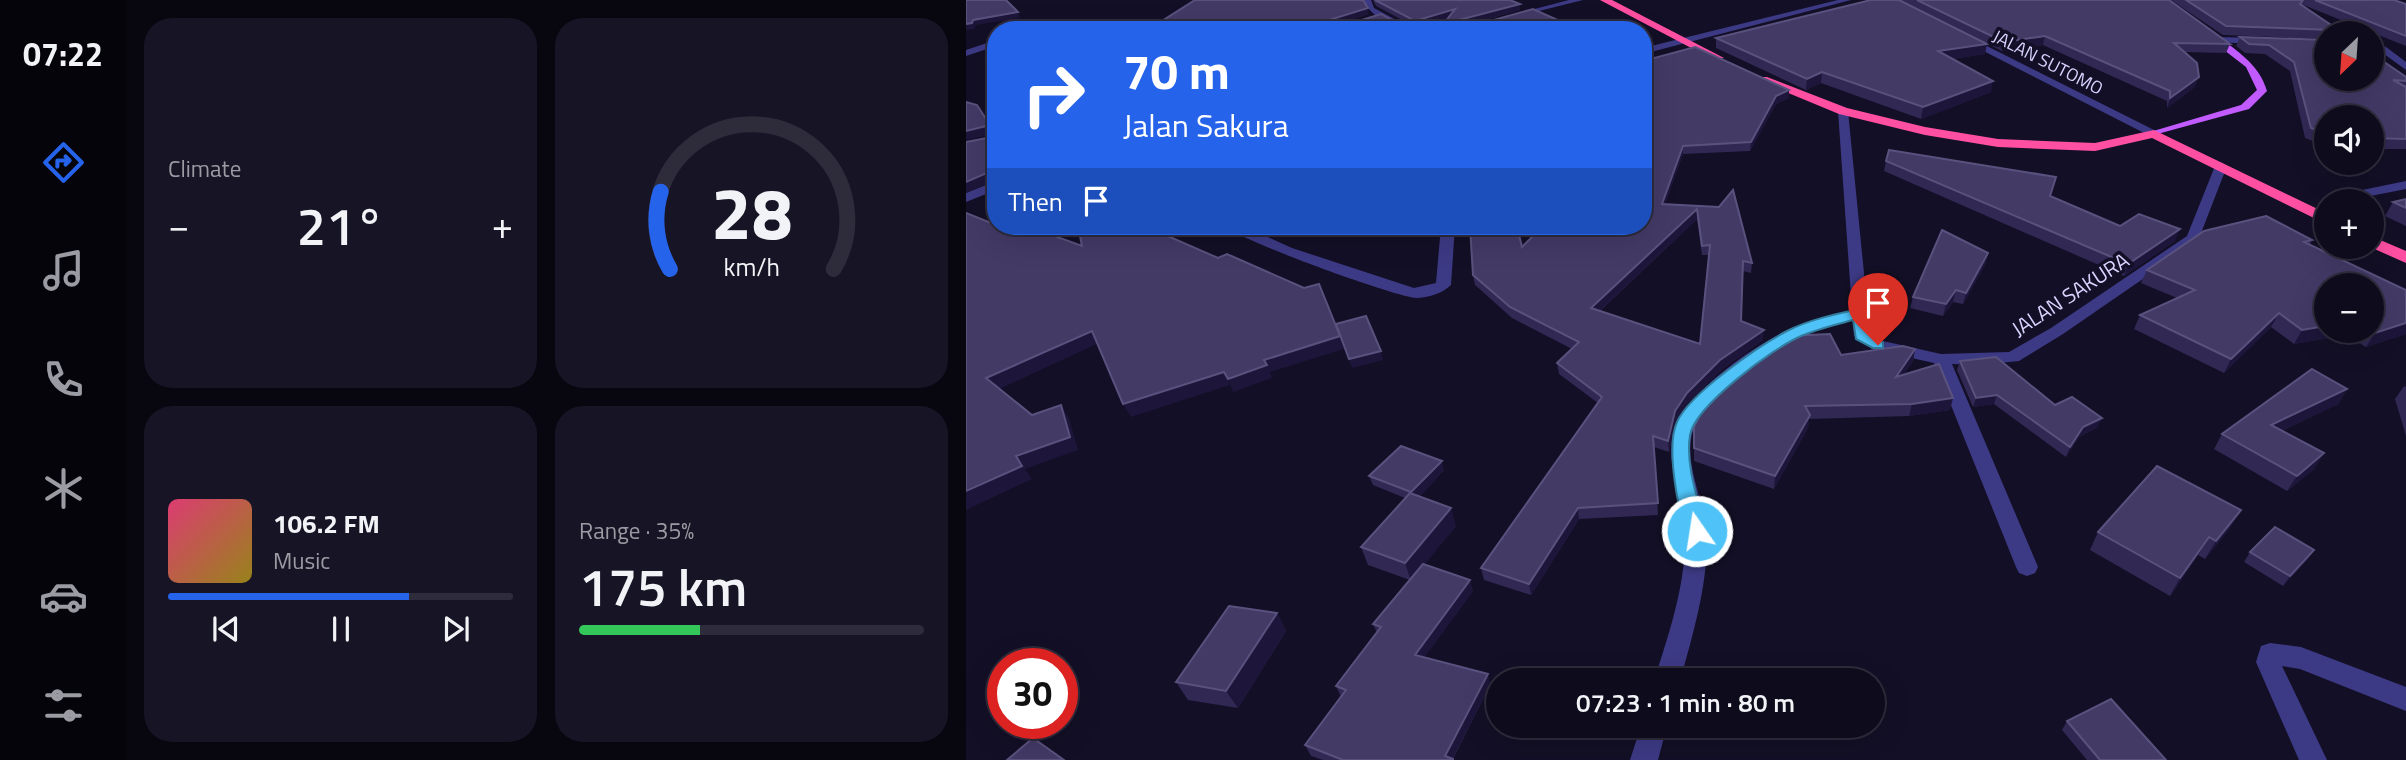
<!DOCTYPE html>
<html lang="en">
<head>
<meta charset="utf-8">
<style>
	:root { --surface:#0e0b1c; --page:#171425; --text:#f1f3f6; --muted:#9b9ba3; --line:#2e2b3b; --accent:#2563eb }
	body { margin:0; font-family:"Titillium Web",sans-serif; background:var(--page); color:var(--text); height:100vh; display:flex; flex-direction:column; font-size:26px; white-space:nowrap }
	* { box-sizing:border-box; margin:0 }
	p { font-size:23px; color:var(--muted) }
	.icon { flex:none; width:38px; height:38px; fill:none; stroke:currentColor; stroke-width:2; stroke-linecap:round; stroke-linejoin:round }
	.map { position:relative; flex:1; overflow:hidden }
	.side { display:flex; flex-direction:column; gap:18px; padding:18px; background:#08060f; width:840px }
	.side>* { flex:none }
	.hud { position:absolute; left:21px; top:21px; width:665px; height:214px; border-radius:28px; box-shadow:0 7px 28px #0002,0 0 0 2px var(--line); background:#2563eb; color:#fff; overflow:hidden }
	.needle { width:46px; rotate:205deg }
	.tools { position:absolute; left:1348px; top:21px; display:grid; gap:14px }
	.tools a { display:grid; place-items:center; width:70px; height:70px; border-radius:50%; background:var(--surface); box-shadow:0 7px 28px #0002,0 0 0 2px var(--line); font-size:35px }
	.speed { position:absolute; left:21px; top:648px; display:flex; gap:14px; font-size:35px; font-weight:700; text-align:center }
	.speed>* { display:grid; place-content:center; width:91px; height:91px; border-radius:50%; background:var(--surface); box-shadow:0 7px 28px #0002,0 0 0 2px var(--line); line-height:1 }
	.speed .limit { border:10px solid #d22; background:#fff; color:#111 }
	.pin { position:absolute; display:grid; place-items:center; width:60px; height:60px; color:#fff; margin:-72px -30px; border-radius:50% 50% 50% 0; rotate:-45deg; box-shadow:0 0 7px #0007 }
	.pin .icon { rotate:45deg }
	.me { position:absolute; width:77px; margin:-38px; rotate:347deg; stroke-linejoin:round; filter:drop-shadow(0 0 5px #0008) }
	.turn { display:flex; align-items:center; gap:24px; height:147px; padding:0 21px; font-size:32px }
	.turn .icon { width:91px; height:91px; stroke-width:2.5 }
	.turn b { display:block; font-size:49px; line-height:60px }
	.then { display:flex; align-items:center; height:66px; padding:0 21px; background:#0003; gap:14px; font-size:26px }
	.big { font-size:52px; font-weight:600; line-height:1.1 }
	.side .tile { flex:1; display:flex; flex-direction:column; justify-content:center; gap:10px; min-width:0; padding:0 24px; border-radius:28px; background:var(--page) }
	.side .dial { align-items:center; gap:0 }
	.dial svg { height:182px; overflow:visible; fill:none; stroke:var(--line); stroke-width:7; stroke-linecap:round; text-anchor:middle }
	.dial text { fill:var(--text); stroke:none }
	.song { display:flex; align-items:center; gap:21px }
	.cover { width:84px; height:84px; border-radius:10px; background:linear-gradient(135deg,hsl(340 70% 55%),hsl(50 70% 35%)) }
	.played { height:7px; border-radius:4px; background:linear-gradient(90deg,var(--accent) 70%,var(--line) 70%) }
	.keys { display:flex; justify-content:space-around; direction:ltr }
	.heat { display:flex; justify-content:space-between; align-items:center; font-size:38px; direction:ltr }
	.charge { height:10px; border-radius:5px; background:linear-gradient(90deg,#34c759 35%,var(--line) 0) }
	.side .tiles { flex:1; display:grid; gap:18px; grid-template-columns:repeat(2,1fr) }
	.trip { position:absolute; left:520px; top:668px; width:399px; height:70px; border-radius:35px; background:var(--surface); box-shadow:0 7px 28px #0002,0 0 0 2px var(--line); font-weight:600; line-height:70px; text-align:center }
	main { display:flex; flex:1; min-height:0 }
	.menu { display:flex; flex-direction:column; width:126px; justify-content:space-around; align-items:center; background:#06040b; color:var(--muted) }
	.menu .icon { width:49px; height:49px }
	.menu .current { color:var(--accent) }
	.menu b { font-size:32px; color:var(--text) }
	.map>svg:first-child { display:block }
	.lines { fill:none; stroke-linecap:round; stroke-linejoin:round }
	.minor { fill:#3d3a85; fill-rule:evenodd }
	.major { fill:#c25bff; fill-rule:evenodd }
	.highway { fill:#ff4fa3; fill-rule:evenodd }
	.wall { fill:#312854; fill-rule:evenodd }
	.shaded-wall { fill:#1d163a }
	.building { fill:#433a66; stroke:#5a527e; stroke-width:2; fill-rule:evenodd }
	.route { fill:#4fc3f7; stroke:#337fa1; stroke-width:2 }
	.labels { text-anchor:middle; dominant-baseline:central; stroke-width:7; stroke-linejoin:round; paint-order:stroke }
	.far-street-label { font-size:18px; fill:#d9d4ff; stroke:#130f26 }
	.street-label { font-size:21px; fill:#d9d4ff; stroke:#130f26 }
</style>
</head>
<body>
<main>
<nav class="menu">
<b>07:22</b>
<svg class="icon current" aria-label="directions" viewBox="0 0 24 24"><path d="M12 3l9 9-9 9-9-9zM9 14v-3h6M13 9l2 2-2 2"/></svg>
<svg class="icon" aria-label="music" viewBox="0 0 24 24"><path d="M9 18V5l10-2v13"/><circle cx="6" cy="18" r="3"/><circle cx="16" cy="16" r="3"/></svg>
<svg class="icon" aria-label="phone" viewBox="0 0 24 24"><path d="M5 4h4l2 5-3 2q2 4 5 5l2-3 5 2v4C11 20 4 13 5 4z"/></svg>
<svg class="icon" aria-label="climate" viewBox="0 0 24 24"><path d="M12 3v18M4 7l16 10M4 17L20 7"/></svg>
<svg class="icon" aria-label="car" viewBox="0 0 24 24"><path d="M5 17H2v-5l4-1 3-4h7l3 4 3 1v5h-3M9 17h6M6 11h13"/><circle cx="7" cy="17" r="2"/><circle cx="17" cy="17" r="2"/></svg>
<svg class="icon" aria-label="filters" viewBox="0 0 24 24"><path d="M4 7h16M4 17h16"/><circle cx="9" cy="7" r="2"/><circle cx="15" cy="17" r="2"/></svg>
</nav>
<section class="side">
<div class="tiles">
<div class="tile"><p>Climate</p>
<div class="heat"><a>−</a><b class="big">21°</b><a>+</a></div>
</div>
<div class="tile dial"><svg viewBox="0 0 100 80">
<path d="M14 69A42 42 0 1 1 86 69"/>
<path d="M14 69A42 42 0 0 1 10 35" stroke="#2563eb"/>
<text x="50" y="56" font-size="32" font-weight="700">28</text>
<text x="50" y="72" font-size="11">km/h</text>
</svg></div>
<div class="tile">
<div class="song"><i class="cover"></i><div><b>106.2 FM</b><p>Music</p></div></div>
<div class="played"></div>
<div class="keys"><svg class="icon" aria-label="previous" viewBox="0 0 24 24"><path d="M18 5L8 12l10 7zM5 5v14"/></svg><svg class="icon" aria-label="pause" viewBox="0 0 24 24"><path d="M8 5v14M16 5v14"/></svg><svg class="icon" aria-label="next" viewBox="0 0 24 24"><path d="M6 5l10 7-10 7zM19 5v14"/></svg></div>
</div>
<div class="tile"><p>Range · 35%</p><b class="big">175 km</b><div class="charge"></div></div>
</div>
</section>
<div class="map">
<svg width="1440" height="760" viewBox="0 0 1440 760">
	<rect width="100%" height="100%" fill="#130f26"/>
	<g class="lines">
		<g class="minor">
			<path d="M397 0H405L408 8 449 30C431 30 404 17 397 0Z"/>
			<polygon points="603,0 617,0 549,17 545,15"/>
			<polygon points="872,0 885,0 677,54 677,48"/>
			<polygon points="46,22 50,25 49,30 41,30"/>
			<polygon points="999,35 1192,132 1194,134 1184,136 996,40"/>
			<polygon points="1250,37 1295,38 1299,41 1295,44 1247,42"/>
			<polygon points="30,40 30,46 0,56 0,50"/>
			<polygon points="1405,43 1420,47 1440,62 1440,70 1414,51 1405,49"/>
			<path d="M877 108 882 111 904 334 917 341 975 354 1043 352 1085 328 1221 236 1249 166 1255 162 1261 166 1232 241 1097 334 1053 361 1013 365 986 364 1072 567 1069 573 1061 576 1053 573 1050 567 968 363 906 349 888 336 887 320C870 325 852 328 836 336 802 352 730 401 725 439 720 472 741 506 741 539 741 588 727 634 714 681H688C703 633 720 585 719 535 719 503 701 471 706 439 713 396 791 342 829 327 848 320 867 316 886 310L872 111Z"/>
			<polygon points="30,181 30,190 0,202 0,193"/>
			<polygon points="1440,181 1440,189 1379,201 1360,201 1360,204 1356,201 1362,197"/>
			<path d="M259 226H277L326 248 448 288 470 283 475 226H489L485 285C477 293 462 298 450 298 427 296 275 241 259 226Z"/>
			<polygon points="1304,643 1335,647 1440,687 1440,711 1334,669 1316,666 1361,760 1333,760 1290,662 1295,646"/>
			<polygon points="675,726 701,726 692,760 664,760"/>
		</g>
		<path class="major" d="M1240 32H1246C1268 49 1293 63 1301 91L1283 109 1184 136V132L1275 105 1291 90 1280 67 1240 36Z"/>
		<g class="highway">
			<polygon points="634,0 646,0 758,58 748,60"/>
			<polygon points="793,77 801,77 881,108 959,127 1032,139 1129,143 1188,130 1360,213 1360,224 1186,138 1129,151 1032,147 959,135 873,114 793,81"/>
			<polygon points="1405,236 1440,251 1440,263 1404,247"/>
		</g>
	</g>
	<g class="wall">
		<polygon points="407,0 544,0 554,10 497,26 614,30 473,30 482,18 451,28 410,6"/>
		<polygon points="905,0 1203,0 1264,44 1260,53 1219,52 1229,87 1201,108 1201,101 1077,45 1036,51 974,20 1019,54 986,59 1025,92 955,119 855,83 840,90 750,48 750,38"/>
		<polygon points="1205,0 1428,0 1440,4 1440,46 1335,4 1377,33 1360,33 1360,39 1257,35"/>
		<polygon points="403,14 369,25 437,30 205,30 198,28 196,21"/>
		<polygon points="1274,37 1440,77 1440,149 1405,149 1405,117 1360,117 1360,146 1339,138 1324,71 1299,54 1279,53 1270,46"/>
		<path d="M677 58 823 98 810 104 784 151 717 154 699 204 753 207 786 263 785 273 777 271 775 321 797 340 754 371 721 404 709 422 703 452 688 447 692 515 613 519 565 595 518 580 515 568 632 403 593 374 591 363 606 349 546 318 509 285 507 275 556 247 677 226 682 155 677 154ZM731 219 736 255H743L734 344 634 311Z"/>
		<polygon points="920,161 1084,196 1154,226 1209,241 1158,276 918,171"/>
		<polygon points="1440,199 1440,226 1419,216 1427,202"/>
		<path d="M1346 240 1344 245 1440 290V334L1400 347 1380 335 1328 344 1305 327 1258 373 1168 329 1174 315 1211 298 1175 283 1181 270ZM1405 285V331H1360Z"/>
		<polygon points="1022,253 1019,265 997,304 987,302 977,316 944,308 947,297"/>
		<polygon points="949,349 947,361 937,375 984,410 943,416 843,419 842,428 808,489 728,461 728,427 875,355"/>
		<polygon points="994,361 1089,405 1132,427 1113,437 1100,457 1028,404 1007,407 991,370"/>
		<polygon points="1438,386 1440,387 1440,436 1429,399"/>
		<polygon points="1381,389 1372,404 1316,431 1358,453 1348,469 1321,491 1248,449 1256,434"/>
		<polygon points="478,470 453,497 490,526 458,564 507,591 458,657 524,685 487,759 488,760 357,760 345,756 339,745 375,697 370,686 411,633 407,624 444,580 402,565 395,547 439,498 407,485 403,476"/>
		<polygon points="1264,528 1239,559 1232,555 1204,596 1124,550 1132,532"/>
		<polygon points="1284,552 1341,560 1317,586 1278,562"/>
		<polygon points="311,613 320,631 272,708 222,700 210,682"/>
		<polygon points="1101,721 1200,760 1121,760 1096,730"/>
	</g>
	<g class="shaded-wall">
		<polygon points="554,4 554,10 490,27 489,21"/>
		<polygon points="402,8 403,14 362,27 359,25 360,21"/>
		<polygon points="489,9 490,16 451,28 449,21"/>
		<polygon points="52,12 54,18 10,25 9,29 0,30 0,24 7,20"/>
		<polygon points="436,26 437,30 423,30"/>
		<polygon points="1079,36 1077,45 1036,51 1038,42"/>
		<polygon points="1021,44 1019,54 970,61 972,51"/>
		<polygon points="856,72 855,83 840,90 841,79"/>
		<polygon points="1233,77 1229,87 1201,108 1204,98"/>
		<polygon points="1027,81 1025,92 955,119 957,107"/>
		<polygon points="823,90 823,98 810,104 784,151 785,142 810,96"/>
		<polygon points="24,125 29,134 0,140 0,131"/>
		<polygon points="717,146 717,154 696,213 696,204"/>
		<polygon points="30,169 30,180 0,193 0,182"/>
		<polygon points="731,209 731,219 626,318 625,308"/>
		<polygon points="1214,229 1209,241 1158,276 1162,264"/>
		<polygon points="1022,253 1019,265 997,304 1000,293"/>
		<polygon points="990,290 987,302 977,316 980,304"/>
		<polygon points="1313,313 1305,327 1258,373 1265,359"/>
		<polygon points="1440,323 1440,334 1400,347 1409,333"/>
		<polygon points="1360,326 1360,331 1382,331 1380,335 1328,344 1336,330"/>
		<polygon points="798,330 797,340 754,371 721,404 709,422 703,452 702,441 709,411 721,393 754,360"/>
		<polygon points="126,331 133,343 29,391 20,378"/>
		<polygon points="374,336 378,349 304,372 306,378 267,392 262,379 298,360"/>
		<polygon points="949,349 947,361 927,390 930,377"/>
		<polygon points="415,351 417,360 386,368 383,359"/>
		<polygon points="258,372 264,385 165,417 157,404"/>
		<polygon points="1381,389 1372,404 1296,441 1305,425"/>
		<polygon points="1031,395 1028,404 1007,407 1010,398"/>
		<polygon points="987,398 984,410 943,416 946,404"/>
		<polygon points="95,405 103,418 112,450 59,469 66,479 0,510 0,491 50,456"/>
		<polygon points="844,415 842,428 808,489 809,476"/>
		<polygon points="1136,418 1132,427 1113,437 1100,457 1104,447 1117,427"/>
		<polygon points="1358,453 1348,469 1321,491 1331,476"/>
		<polygon points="476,461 478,470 448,502 445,492"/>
		<polygon points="485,508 490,526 445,581 439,563"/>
		<polygon points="612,508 613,519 565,595 563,584"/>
		<polygon points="1275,510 1264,528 1239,559 1250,541"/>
		<polygon points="1243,537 1232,555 1204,596 1214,578"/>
		<polygon points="1348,550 1341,560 1317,586 1324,576"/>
		<polygon points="504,580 507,591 453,665 449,655"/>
		<polygon points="311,613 320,631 272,708 260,691"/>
		<polygon points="522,674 524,685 486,760 479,756"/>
	</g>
	<g class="building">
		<polygon points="0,0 40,0 52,12 7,20 6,23 0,24"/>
		<polygon points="229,0 397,0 402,8 360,21 359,25 376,26 415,14 436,26 423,30 209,30 216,27 196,21"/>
		<polygon points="409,0 544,0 554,4 489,21 490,26 506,26 567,9 614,30 473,30 489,9 449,21"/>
		<polygon points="905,0 933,0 1021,44 972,51 1027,81 957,107 856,72 841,79 750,38"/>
		<polygon points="951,0 1203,0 1264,44 1208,43 1231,63 1233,77 1204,98 1204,91 1079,36 1038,42"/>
		<polygon points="1220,0 1337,0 1334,4 1377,33 1365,33 1366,30 1260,26"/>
		<polygon points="1349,0 1428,0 1440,4 1440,36"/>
		<polygon points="1274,37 1360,40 1360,79 1405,79 1405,53 1440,77 1440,81 1427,80 1440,87 1440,139 1405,138 1405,117 1360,117 1360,133 1345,128 1328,62 1303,45 1283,44"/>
		<path d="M729 47 823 90 810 96 785 142 717 146 696 204 753 207 767 190 786 263 777 261 775 321 798 330 754 360 721 393 709 411 702 441 687 436 692 503 612 508 563 584 515 568 636 397 591 363 613 342 544 307 507 275 504 226H551L556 247 577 226H677V167L686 147 677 146V58L681 60ZM731 209 736 246 744 245 734 344 625 308Z"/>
		<polygon points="0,102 11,105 24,125 0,131"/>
		<polygon points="30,123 30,169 0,182 0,142 26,137 26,125"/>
		<polygon points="923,150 1090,177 1084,196 1154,226 1173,214 1214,229 1162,264 920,161"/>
		<polygon points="1440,199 1440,208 1427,202"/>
		<polygon points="0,213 30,225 30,226 36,227 39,226 61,226 116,246 112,226 179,226 252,258 261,254 338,288 353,284 374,336 298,360 301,365 262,379 258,372 157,404 126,331 20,378 66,415 95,405 104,437 50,456 56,466 0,491"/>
		<polygon points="1300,216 1346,240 1338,242 1440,290 1440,323 1409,333 1405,330 1405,285 1360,285 1360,326 1336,330 1313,313 1265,359 1174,315 1229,290 1181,270 1238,231"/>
		<polygon points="976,230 1022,253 1000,293 990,290 980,304 947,297"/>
		<polygon points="400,316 415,351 383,359 370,324"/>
		<polygon points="864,334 875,355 937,346 949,349 930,377 973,364 987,398 946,404 839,406 844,415 809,476 728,448 728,427 742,398 790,355 820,336"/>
		<polygon points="1030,357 1089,405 1106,397 1136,418 1117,427 1104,447 1031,395 1010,398 994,361"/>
		<polygon points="1346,369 1381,389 1305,425 1358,453 1331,476 1256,434"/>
		<polygon points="435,446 476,461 445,492 403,476"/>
		<polygon points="1191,466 1275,510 1250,541 1243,537 1214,578 1132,532"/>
		<polygon points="444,493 485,508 439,563 395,547"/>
		<polygon points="1309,527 1348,550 1324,576 1284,552"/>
		<polygon points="457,564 504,580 449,655 522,674 479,756 487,759 487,760 377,760 339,745 380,690 370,686 415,627 407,624"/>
		<polygon points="263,606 311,613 260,691 210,682"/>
		<polygon points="1145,699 1200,760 1134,760 1101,721"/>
		<polygon points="67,738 98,760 41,760"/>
	</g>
	<path class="route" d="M893 309 900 313 903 334 917 342V348H907L890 339 887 320C869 325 851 329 835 336 807 348 729 406 724 435 719 466 733 502 740 531L738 537H724C711 513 700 446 711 422 723 394 794 345 821 331 842 320 870 314 893 309Z"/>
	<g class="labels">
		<g class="far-street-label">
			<text transform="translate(1082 62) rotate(27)">JALAN SUTOMO</text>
		</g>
		<g class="street-label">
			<text transform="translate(1104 294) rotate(-33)">JALAN SAKURA</text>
		</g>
	</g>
</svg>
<div class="tools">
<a><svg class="needle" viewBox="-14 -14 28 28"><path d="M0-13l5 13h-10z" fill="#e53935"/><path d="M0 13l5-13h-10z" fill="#9b9ba3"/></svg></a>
<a><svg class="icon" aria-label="sound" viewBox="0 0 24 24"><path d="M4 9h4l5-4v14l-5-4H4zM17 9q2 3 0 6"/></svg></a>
<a>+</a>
<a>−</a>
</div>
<div class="speed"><div class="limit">30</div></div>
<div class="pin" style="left:912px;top:345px;background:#d93025"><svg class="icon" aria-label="arrive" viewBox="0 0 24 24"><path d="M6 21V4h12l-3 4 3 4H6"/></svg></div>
<svg class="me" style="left:731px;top:531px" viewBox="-20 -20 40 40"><circle r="17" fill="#4fc3f7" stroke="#fff" stroke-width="3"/><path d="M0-11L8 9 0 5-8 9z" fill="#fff"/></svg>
<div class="trip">07:23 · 1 min · 80 m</div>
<div class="hud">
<div class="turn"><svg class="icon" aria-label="right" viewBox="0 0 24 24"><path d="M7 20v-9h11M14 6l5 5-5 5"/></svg><div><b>70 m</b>Jalan Sakura</div></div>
<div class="then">Then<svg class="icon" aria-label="arrive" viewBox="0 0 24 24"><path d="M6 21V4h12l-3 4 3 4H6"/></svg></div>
</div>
</div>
</main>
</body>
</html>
